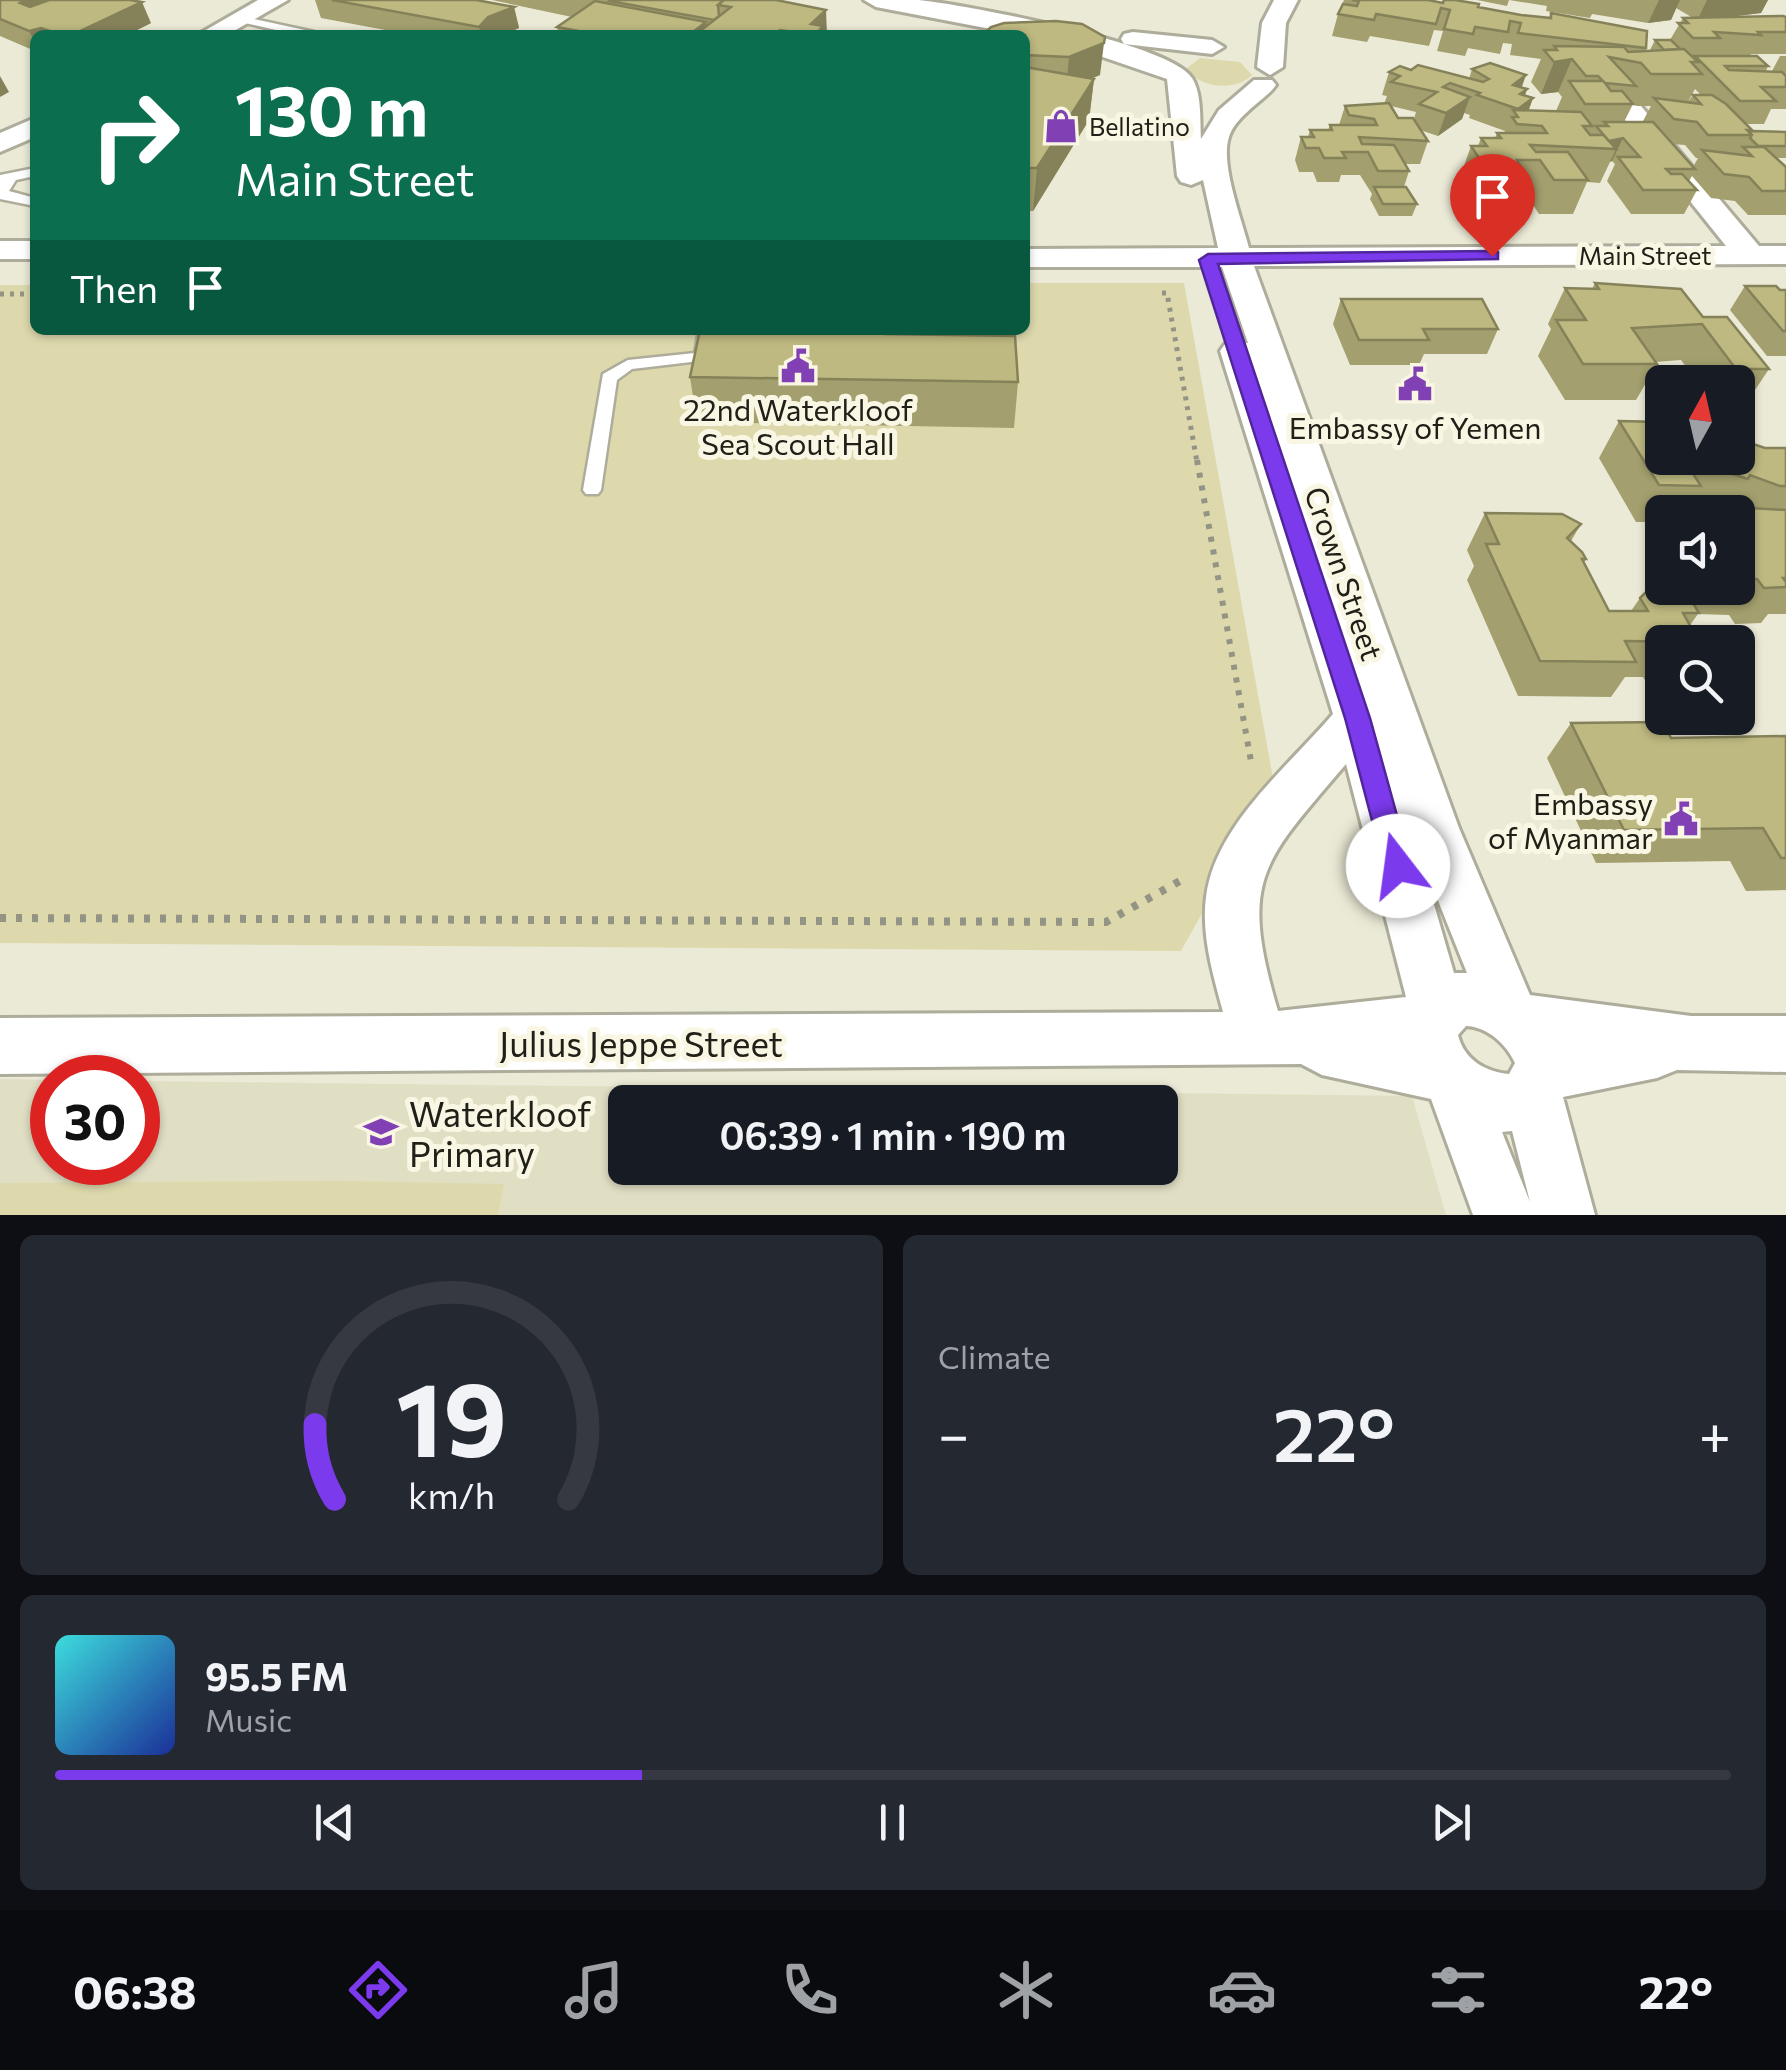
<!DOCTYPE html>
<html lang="en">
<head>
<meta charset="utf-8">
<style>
	:root { --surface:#171b24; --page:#242831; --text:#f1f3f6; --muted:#9ea1a6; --line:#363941; --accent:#7c3aed }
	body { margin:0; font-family:Commissioner,sans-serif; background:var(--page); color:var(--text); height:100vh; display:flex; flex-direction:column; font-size:38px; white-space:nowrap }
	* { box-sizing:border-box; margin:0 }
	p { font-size:32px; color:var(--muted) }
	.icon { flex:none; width:55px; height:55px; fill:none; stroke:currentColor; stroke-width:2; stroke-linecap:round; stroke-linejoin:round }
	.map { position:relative; height:1215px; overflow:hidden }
	.sheet { display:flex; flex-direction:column; gap:20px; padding:20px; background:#0d0f14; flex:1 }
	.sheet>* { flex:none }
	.banner { position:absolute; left:30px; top:30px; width:1000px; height:305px; border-radius:15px; box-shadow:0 2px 8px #0004; background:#0b6e4f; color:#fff; overflow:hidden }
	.needle { width:65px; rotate:8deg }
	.tools { position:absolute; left:1645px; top:365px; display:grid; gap:20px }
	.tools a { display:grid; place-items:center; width:110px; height:110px; border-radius:15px; background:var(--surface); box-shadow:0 2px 8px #0004; font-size:50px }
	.speed { position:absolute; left:30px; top:1055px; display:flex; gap:20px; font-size:50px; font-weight:700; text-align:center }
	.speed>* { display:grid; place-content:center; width:130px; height:130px; border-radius:50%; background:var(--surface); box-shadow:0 2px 8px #0004; line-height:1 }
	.speed .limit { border:15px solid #d22; background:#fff; color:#111 }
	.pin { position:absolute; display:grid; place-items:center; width:85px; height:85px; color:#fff; margin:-102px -42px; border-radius:50% 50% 50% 0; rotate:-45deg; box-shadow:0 0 10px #0007 }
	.pin .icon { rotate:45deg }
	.me { position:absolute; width:110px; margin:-55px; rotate:345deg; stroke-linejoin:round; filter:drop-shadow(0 0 8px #0008) }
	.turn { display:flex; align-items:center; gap:35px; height:210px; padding:0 40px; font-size:45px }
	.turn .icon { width:130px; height:130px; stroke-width:2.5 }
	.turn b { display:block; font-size:70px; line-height:85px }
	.then { display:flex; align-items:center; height:95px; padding:0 40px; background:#0003; gap:20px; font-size:38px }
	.big { font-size:75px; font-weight:600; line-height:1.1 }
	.sheet .tile { flex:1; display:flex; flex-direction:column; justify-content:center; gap:15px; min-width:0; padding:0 35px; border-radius:15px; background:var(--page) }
	.sheet .dial { align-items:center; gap:0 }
	.dial svg { height:260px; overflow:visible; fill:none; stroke:var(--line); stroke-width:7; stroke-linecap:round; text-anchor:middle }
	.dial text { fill:var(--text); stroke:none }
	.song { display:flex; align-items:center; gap:30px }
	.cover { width:120px; height:120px; border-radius:15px; background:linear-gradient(135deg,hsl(180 70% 55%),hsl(230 70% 35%)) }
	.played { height:10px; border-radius:5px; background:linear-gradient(90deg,var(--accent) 35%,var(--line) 35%) }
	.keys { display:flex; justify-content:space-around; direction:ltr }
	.heat { display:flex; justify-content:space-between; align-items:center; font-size:55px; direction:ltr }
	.sheet .tiles { flex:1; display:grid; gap:20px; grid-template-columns:1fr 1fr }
	.tile:last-child { grid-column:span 2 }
	.trip { position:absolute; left:608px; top:1085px; width:570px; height:100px; border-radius:15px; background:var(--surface); box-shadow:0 2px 8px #0004; font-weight:600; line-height:100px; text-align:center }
	.menu { display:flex; height:160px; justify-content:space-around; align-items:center; background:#090b0e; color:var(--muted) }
	.menu .icon { width:70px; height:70px }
	.menu .current { color:var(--accent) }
	.menu b { font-size:45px; color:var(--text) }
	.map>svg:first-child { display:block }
	.built { fill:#e0dec3; fill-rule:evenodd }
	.green { fill:#ddd9ad }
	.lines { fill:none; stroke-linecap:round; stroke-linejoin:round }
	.service-casing { stroke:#aeac9a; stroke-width:5 }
	.minor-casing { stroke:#aeac9a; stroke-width:6 }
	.path-far2 { stroke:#949485; stroke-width:5; stroke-dasharray:4 6; stroke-linecap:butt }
	.path-far1 { stroke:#949485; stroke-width:6; stroke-dasharray:5 8; stroke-linecap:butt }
	.path { stroke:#949485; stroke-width:8; stroke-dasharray:6 10; stroke-linecap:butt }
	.service { fill:#fff; fill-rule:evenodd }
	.minor { fill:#fff; fill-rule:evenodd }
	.wall { fill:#a39f6e; fill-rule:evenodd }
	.shaded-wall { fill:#85825a }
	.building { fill:#beb980; stroke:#85825a; stroke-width:2.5 }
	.route { fill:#7c3aed; stroke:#51269a; stroke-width:2.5 }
	.labels { text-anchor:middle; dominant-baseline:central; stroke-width:10; stroke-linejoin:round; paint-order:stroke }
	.far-poi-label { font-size:25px; fill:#202019; stroke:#f9f7e3; text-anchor:start }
	.far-street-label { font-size:25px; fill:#202019; stroke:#f9f7e3 }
	.poi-label { font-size:30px; fill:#202019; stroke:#f9f7e3 }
	.street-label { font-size:30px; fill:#202019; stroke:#f9f7e3 }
	.near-street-label { font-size:35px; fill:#202019; stroke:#f9f7e3 }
	.near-poi-label { font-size:35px; fill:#202019; stroke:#f9f7e3; text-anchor:start }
</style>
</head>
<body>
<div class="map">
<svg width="1786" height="1215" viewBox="0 0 1786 1215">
	<rect width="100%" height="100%" fill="#ebead6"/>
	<path class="built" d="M0 1079 52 1080V1162H138V1081L1412 1096 1446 1215H0ZM625 1102H1160V1168H625Z"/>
	<g class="green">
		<path d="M1200 58 1240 62 1252 75C1235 92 1200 88 1186 69Z"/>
		<polygon points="1025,283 1184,283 1274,784 1181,951 0,943 0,285 35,285 35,330 1025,330"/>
		<polygon points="339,1181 504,1184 498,1215 0,1215 0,1183"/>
	</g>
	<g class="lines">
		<g class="service-casing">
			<g id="service">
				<polygon points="240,16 314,32 320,35 298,35 236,21 236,17"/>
				<polygon points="35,168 35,176 16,180 9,191 35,198 35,206 0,199 0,175"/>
				<polygon points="699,330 715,330 708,360 632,369 617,380 601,490 598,494 586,494 583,490 603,374 628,360 695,353"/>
			</g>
		</g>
		<g class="minor-casing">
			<g id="minor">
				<polygon points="258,0 288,0 227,35 197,35"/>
				<path d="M864 0C882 0 901 0 919 0 966 5 1170 43 1192 78 1202 93 1200 121 1201 139L1219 110 1254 80H1272L1276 85 1272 90C1258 104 1235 118 1229 137 1220 164 1242 220 1249 248L1726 246 1613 105 1626 97 1635 99 1759 246H1786V264L1254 266 1459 828 1530 995 1691 1016H1786V1072L1677 1070 1657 1078 1563 1097 1595 1215H1473L1431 1099 1322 1075 1301 1064 0 1074V1018L1223 1012C1213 975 1201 935 1206 897 1215 825 1288 767 1333 714L1220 351 1225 344 1248 343 1222 267H1025V249L1218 248 1203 180 1191 185 1181 182 1177 176 1167 79 1059 42 876 7ZM1346 764 1406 997 1278 1011C1239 879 1261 864 1346 764ZM1419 853 1467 973H1454ZM1466 1026C1488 1027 1506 1044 1515 1063L1509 1074C1486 1072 1464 1060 1458 1035ZM1512 1131 1530 1202 1502 1132Z"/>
				<polygon points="1274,0 1298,0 1286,23 1283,67 1270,75 1257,67 1262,23"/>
				<polygon points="1133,32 1212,40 1224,47 1212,54 1124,44 1121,39 1124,34"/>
				<polygon points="35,118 35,137 0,152 0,133"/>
				<rect x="0" y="241" width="35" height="18"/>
			</g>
		</g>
		<g class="path-far2">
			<polyline points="1162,293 1167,293 1197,462"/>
			<polyline points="0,294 35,294"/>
		</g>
		<polyline class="path-far1" points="1197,460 1252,767"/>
		<polyline class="path" points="0,918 1106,922 1187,877"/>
		<use href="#service" class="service"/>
		<use href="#minor" class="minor"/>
	</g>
	<g class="wall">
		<polygon points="0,0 151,23 127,35 35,35 35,51 0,36"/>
		<polygon points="315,0 476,0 514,7 519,28 503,35 412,35 321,18"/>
		<polygon points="492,0 776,0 827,35 559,35 557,27 572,17"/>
		<path d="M1344 0H1428L1443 3V0H1455L1478 7 1521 15 1549 18 1551 13 1646 48 1645 51 1650 50 1655 40H1670L1683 18H1693L1676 8 1671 20 1648 23 1592 14 1590 18 1546 11 1547 6 1509 0 1507 6 1477 0H1768L1761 13 1727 17H1786V54H1751L1750 56 1768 66 1766 71H1772L1780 56H1786V109H1771L1764 124H1746L1752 130 1751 131 1786 132V158H1776L1786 167V215H1748L1735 201 1711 198 1692 176 1689 181 1697 190 1684 214H1631L1607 181 1615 164 1612 161 1610 162 1600 183 1587 182 1573 214H1539L1526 194H1510L1507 201H1485L1479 192H1466L1459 180 1471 146H1478L1481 138H1495L1497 133H1504L1505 131 1469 118 1470 115 1464 113 1462 119 1438 136 1420 130 1428 141 1420 164H1405L1409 171 1404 187 1417 204 1412 216H1379L1370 199 1372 194 1360 175H1341L1339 182H1317L1313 172H1299L1295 160 1301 137H1308L1310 130H1328L1330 125H1339L1345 106 1384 104 1387 96 1382 95 1389 72 1411 70 1469 79 1472 69 1527 89 1525 96 1533 98 1529 110 1556 111 1562 97 1558 92 1541 94 1531 82 1541 59 1510 55 1512 44 1503 43 1500 54 1468 48 1465 56 1437 51 1443 31 1434 30 1429 46 1370 36 1367 42 1332 36 1338 14ZM1695 89 1701 95H1693L1688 102ZM1630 99 1636 106H1651L1643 121 1644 122H1624L1633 104ZM1391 106 1416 112 1414 119 1398 118ZM1672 144 1685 145 1696 158H1698L1693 167Z"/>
		<polygon points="1056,21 1100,75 1092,78 1094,79 1089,120 1033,211 1025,211 1025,35"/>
		<polygon points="1595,283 1703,317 1769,369 1745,405 1738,405 1738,382 1697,382 1681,360 1655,362 1657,364 1636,400 1565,400 1538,356 1551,329 1548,324 1565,288 1592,289"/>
		<polygon points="1745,286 1786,290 1786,356 1767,356 1730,310"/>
		<polygon points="1341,299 1498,329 1487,354 1424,354 1419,365 1350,365 1333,324"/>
		<polygon points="887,334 1018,382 1014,428 697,422 690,377"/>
		<polygon points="1619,421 1765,448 1786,448 1786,614 1768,614 1761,623 1735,624 1729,615 1698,614 1690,625 1692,629 1716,642 1662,642 1662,685 1648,685 1643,677 1625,677 1611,697 1518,696 1467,580 1474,566 1467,550 1485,513 1581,524 1571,541 1586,559 1584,563 1609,611 1631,611 1640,598 1662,592 1665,588 1738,588 1738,512 1713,512 1688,505 1683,512 1662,512 1662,522 1636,522 1599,458"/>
		<polygon points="1571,723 1671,738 1786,736 1786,890 1746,891 1730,861 1596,863 1547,758"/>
	</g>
	<g class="shaded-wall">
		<polygon points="27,0 54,0 31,25 20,3"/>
		<polygon points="1659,0 1680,0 1671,20 1648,23"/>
		<polygon points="1707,0 1768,0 1761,13 1697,21"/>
		<polygon points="142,2 151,23 127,35 72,35"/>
		<polygon points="514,7 519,28 503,35 481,35 479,27 488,17"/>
		<polygon points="826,10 827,35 811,35 811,24"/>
		<polygon points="706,22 707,35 689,35"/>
		<polygon points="41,28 45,35 35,35 35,42 29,31"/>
		<polygon points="1104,43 1100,75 1066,89 1069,57"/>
		<polygon points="1572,59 1558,92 1541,94 1554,62"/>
		<polygon points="1526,75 1518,98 1513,85"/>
		<polygon points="0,76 9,92 0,97"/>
		<polygon points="1094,79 1089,120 1033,211 1037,168"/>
		<polygon points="1527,89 1520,108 1533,98 1524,121 1518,117 1520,94"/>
		<polygon points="1470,97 1462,119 1438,136 1446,113"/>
		<polygon points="1623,138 1612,161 1610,162 1616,149 1608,141"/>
	</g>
	<g class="building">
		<polygon points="0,0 27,0 20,3 30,7 49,0 130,0 142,2 72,35 62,35 41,28 29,31 0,19"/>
		<polygon points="332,0 476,0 514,7 488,17 479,27"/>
		<polygon points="612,0 724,0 718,5 719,16 714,20 610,1"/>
		<polygon points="724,0 776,0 826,10 811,24 823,26 815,35 780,30 775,35 695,35 731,7 718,5"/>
		<polygon points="1352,0 1428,0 1443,3 1444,0 1455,0 1479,4 1478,7 1521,15 1551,18 1551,13 1647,31 1646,48 1518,33 1521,23 1510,21 1508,32 1475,27 1473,34 1444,29 1450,10 1441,8 1436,24 1376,14 1374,20 1338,14 1343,4 1357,6 1359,1"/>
		<polygon points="595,1 706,22 689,35 600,35 557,27"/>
		<polygon points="1783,16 1786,17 1786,32 1758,32 1761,35 1714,32 1720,38 1693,38 1678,23 1688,23 1683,18"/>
		<polygon points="1056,21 1082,24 1105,37 1104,43 1069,57 1025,55 1025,35 982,35 991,27 1004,23"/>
		<polygon points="1655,40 1671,40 1680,49 1664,50"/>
		<polygon points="1554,46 1624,47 1628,52 1684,49 1698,62 1691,62 1702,74 1651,74 1641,63 1609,57 1636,86 1605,83 1611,91 1622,91 1633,104 1585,104 1569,81 1603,81 1598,76 1586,76 1572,59 1554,62 1544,50 1557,50"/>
		<polygon points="1695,56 1757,56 1768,66 1725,66 1729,70 1782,72 1786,76 1786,87 1761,87 1776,101 1740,101"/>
		<polygon points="1490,63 1526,75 1513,85 1527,89 1520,94 1533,98 1518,109 1477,95 1480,93 1450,83 1443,87 1470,97 1446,113 1419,104 1437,92 1391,82 1400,76 1389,72 1400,66 1411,70 1418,65 1483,82 1489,79 1472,69"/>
		<polygon points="1025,67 1094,79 1037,168 1025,168"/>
		<polygon points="1693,95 1712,95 1726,104 1752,130 1747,130 1752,135 1708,135 1697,122 1674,119 1654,98 1701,104"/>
		<polygon points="1389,103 1398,118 1413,118 1428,141 1359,137 1362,144 1394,145 1409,171 1378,171 1368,152 1342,152 1346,158 1324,158 1319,148 1306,148 1301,137 1314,137 1310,130 1332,130 1330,125 1377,125 1374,119 1349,115 1345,106"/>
		<polygon points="1513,110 1581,112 1592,126 1583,126 1590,135 1604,135 1616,149 1530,145 1536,152 1568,152 1588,180 1554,180 1540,160 1517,160 1521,167 1498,167 1492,158 1479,158 1471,146 1487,146 1481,138 1501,138 1497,133 1547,133 1542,126 1517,124 1512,117 1518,117"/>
		<polygon points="1604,122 1653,122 1695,169 1666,169 1671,174 1682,174 1697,190 1643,190 1618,157 1640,157 1623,138 1609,141 1596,126 1608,126"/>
		<polygon points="1751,131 1786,132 1786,146 1758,146 1750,138 1752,135 1750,133"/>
		<polygon points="1743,147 1764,147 1786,167 1786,191 1762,191 1749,177 1724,174 1702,150 1752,156"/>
		<polygon points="1374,187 1406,187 1417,204 1383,204"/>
		<polygon points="1595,283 1681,289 1703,317 1727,317 1769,369 1736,369 1702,324 1632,328 1657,364 1583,364 1556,320 1586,320 1565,288 1599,289"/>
		<polygon points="1745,286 1776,286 1780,290 1786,290 1786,331 1783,331"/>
		<polygon points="1341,299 1482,299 1498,329 1423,329 1429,340 1359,340"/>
		<polygon points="700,330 886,330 886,334 1015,336 1018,382 690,377"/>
		<polygon points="1619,421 1662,422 1662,458 1738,458 1738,439 1765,448 1786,448 1786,486 1780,486 1750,475 1748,479 1706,466 1688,466 1701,486 1659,485"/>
		<polygon points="1732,507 1786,510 1786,578 1783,578 1786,582 1786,587 1764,588 1757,579 1738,579 1738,529 1746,529 1738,516 1738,512 1735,512"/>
		<polygon points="1485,513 1562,514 1581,524 1567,538 1582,552 1586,559 1582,559 1609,611 1648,611 1640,598 1646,592 1662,592 1665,588 1684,588 1699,613 1683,613 1692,629 1708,629 1716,642 1625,641 1636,662 1540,661 1486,544 1499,544"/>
		<polygon points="1663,722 1671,738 1786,736 1786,858 1781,858 1763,828 1624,830 1571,723"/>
	</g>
	<polygon class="route" points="1492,251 1498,252 1498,259 1218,264 1370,718 1411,866 1407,874 1398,878 1388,874 1384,866 1345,718 1199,260 1208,254"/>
	<defs>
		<g id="shop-bare" transform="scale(2.7)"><path d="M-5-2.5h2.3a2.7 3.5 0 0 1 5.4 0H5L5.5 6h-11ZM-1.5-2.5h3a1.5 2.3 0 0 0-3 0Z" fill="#8140b4" stroke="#f9f7e3" stroke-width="2.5" paint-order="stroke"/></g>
		<g id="civic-bare" transform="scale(2.7)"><path d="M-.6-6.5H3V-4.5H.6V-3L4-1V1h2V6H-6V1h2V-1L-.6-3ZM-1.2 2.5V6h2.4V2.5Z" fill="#8140b4" stroke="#f9f7e3" stroke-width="2.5" paint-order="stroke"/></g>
		<g id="school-bare" transform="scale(2.7)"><path d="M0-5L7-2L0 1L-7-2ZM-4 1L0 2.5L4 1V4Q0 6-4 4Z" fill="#8140b4" stroke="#f9f7e3" stroke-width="2.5" paint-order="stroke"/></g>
	</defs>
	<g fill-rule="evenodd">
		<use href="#shop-bare" x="1061" y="126"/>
		<use href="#civic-bare" x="798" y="366"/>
		<use href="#civic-bare" x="1415" y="384"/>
		<use href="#civic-bare" x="1681" y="819"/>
		<use href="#school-bare" x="381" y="1132"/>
	</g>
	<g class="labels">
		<g class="far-poi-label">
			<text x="1089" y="126">Bellatino</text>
		</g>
		<g class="far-street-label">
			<text x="1645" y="255">Main Street</text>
		</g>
		<g class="poi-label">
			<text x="798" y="408">22nd Waterkloof<tspan x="798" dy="34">Sea Scout Hall</tspan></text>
			<text x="1415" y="426">Embassy of Yemen</text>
			<text x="1653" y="802" text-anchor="end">Embassy<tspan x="1653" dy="34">of Myanmar</tspan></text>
		</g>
		<g class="street-label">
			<text transform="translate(1345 573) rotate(71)">Crown Street</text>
		</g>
		<g class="near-street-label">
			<text x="641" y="1042">Julius Jeppe Street</text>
		</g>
		<g class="near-poi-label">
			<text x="409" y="1112">Waterkloof<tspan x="409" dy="40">Primary</tspan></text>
		</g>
	</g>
</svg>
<div class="tools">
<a><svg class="needle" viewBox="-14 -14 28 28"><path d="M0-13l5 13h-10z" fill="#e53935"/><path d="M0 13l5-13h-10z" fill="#9ea1a6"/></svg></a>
<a><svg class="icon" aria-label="sound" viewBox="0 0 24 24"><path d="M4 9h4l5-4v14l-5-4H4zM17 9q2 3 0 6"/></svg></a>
<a><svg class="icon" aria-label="search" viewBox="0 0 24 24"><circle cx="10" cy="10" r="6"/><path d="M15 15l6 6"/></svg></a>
</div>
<div class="speed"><div class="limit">30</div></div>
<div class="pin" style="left:1492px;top:256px;background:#d93025"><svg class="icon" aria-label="arrive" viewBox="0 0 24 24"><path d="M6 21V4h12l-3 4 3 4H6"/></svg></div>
<svg class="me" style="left:1398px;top:866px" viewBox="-20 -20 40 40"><circle r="19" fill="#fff"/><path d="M0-13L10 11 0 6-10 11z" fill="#7c3aed"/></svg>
<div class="trip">06:39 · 1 min · 190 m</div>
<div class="banner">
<div class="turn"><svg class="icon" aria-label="right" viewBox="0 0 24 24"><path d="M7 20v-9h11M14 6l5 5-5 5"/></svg><div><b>130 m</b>Main Street</div></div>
<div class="then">Then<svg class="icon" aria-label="arrive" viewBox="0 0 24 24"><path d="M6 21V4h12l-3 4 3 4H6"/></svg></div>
</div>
</div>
<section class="sheet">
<div class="tiles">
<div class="tile dial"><svg viewBox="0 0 100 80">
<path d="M14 69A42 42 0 1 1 86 69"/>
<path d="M14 69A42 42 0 0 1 8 46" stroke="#7c3aed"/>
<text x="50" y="56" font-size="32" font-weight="700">19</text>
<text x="50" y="72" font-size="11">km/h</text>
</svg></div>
<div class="tile"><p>Climate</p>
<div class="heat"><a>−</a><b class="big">22°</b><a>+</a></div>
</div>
<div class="tile">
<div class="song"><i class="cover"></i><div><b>95.5 FM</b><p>Music</p></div></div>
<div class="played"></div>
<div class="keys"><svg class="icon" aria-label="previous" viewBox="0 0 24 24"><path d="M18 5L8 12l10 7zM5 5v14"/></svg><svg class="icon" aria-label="pause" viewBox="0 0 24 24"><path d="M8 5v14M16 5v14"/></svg><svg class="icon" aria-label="next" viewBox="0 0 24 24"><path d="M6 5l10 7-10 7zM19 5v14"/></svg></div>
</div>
</div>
</section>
<nav class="menu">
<b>06:38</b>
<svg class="icon current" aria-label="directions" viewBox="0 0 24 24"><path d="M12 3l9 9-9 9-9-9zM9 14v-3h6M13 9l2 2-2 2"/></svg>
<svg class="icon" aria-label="music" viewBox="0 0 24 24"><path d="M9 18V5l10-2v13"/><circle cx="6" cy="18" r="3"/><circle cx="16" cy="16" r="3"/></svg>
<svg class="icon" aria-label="phone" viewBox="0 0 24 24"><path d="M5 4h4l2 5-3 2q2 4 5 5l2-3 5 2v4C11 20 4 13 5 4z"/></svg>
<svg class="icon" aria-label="climate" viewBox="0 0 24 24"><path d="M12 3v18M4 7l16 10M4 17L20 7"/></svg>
<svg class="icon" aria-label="car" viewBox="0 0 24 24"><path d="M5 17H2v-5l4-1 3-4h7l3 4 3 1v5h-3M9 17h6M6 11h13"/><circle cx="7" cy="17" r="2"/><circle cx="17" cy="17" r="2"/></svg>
<svg class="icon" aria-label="filters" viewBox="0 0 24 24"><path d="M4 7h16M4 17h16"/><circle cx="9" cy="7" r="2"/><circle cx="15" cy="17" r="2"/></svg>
<b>22°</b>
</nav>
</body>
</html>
